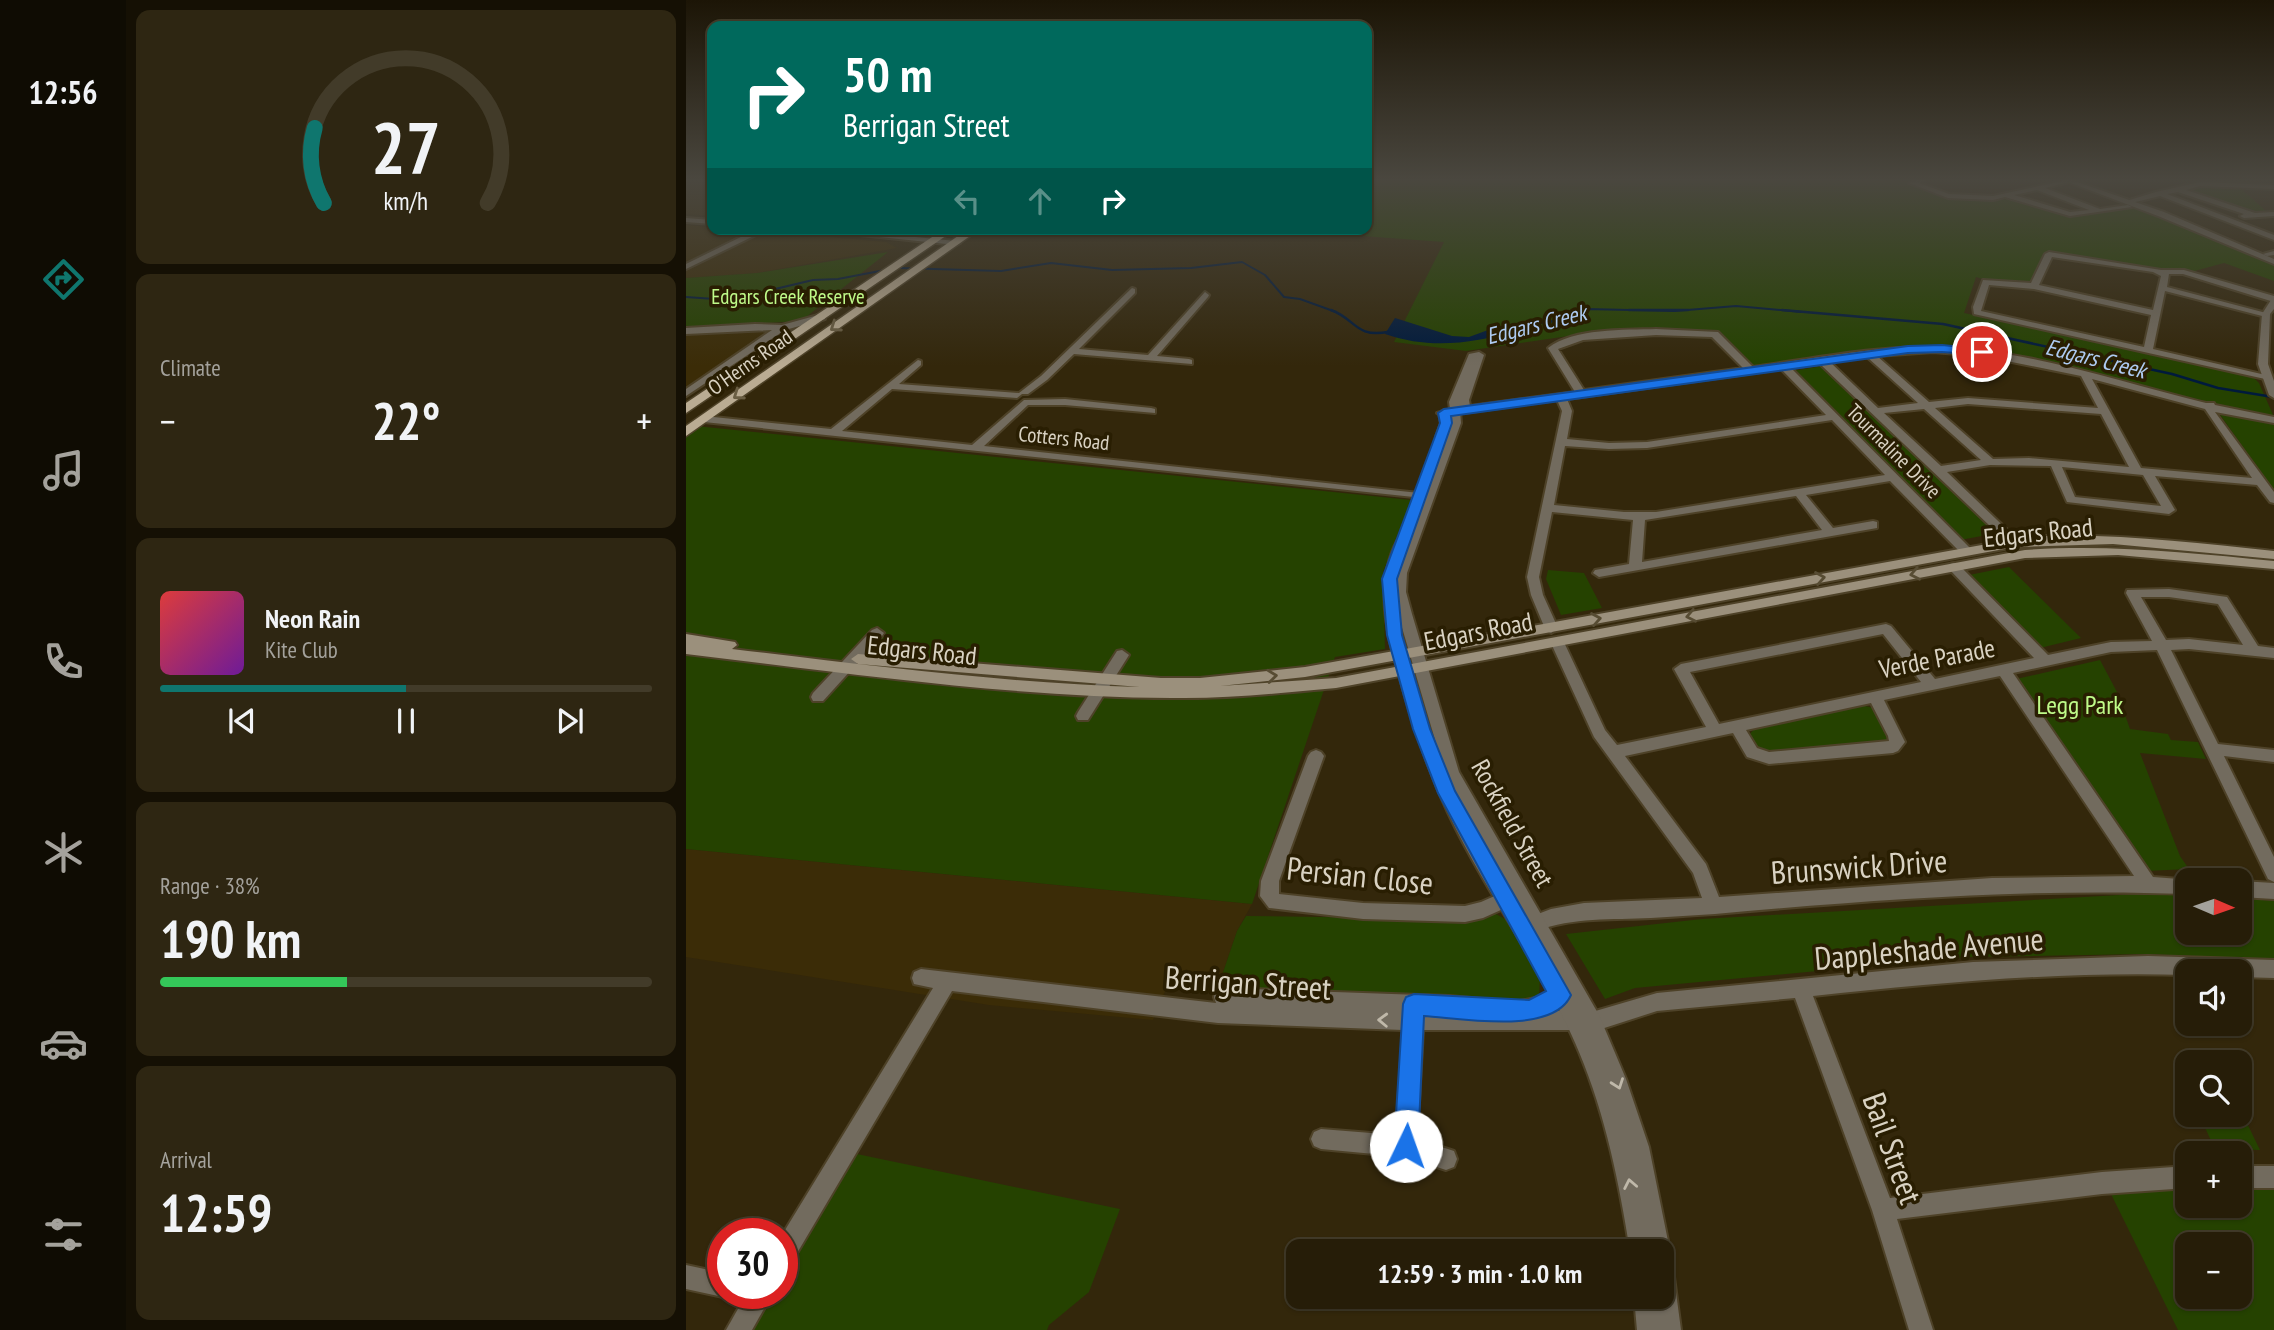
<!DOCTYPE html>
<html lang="en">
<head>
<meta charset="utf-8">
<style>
	:root { --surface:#261d08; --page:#2e2612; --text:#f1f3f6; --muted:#a4a29c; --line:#423b29; --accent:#0f766e }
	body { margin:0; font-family:"PT Sans Narrow",sans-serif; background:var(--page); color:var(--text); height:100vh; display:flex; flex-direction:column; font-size:26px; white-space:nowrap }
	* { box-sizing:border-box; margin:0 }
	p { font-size:23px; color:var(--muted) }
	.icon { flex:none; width:38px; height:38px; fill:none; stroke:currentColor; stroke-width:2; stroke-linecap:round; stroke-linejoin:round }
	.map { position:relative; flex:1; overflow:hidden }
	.sheet { display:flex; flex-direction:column; gap:10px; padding:10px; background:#151004; width:560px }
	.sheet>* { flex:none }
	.banner { position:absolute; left:21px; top:21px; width:665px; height:214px; border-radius:14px; box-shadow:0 2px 5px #0004,0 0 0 2px var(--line); background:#00695c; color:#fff; overflow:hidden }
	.needle { width:46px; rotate:92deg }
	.controls { position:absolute; left:1489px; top:868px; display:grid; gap:14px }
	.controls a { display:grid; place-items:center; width:77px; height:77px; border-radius:14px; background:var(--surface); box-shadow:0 2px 5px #0004,0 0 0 2px var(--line); font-size:35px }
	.speed { position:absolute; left:21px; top:1218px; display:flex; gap:14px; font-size:35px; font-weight:700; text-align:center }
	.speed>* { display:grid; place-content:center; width:91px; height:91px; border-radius:50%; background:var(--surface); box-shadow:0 2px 5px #0004,0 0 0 2px var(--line); line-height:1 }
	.speed .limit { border:10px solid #d22; background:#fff; color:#111 }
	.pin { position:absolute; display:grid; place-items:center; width:60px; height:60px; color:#fff; margin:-30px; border:4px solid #fff; border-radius:50%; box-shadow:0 2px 7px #0007 }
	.me { position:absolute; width:77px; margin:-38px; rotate:3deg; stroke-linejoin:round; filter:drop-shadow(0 0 5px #0008) }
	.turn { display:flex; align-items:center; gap:24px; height:147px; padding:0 21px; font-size:32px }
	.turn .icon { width:91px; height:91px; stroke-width:2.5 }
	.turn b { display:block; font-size:49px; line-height:60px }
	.lanes { display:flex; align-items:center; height:66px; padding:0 21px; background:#0003; justify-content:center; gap:35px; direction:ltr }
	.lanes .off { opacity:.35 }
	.big { font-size:52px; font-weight:600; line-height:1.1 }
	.sheet .tile { flex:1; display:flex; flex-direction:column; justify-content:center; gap:10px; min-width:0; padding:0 24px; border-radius:14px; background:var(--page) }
	.sheet .dial { align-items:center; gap:0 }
	.dial svg { height:182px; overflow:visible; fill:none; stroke:var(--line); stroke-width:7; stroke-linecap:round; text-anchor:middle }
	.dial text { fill:var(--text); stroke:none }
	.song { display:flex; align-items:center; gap:21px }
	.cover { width:84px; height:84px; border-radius:10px; background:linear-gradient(135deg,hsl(0 70% 55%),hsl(280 70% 35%)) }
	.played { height:7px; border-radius:4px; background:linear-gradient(90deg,var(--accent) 50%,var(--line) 50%) }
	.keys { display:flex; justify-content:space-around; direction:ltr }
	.heat { display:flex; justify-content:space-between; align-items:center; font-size:38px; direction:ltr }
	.charge { height:10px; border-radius:5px; background:linear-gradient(90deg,#34c759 38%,var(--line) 0) }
	.trip { position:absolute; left:600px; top:1239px; width:388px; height:70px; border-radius:14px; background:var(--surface); box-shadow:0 2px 5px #0004,0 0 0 2px var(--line); font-weight:600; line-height:70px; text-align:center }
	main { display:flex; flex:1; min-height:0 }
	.menu { display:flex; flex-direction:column; width:126px; justify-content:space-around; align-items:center; background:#0f0c03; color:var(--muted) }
	.menu .icon { width:49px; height:49px }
	.menu .on { color:var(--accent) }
	.menu b { font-size:32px; color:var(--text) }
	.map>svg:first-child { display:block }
	.built { fill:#3b2c07 }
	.green { fill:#254200; fill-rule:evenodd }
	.water { fill:#001a3c }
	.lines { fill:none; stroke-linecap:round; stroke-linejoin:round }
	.stream-far1 { stroke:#001a3c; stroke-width:2 }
	.stream { stroke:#001a3c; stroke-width:2.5 }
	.minor-casing { stroke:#4e4228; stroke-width:4 }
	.tertiary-casing { stroke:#4e4228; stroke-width:4 }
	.secondary-casing { stroke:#4e4228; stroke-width:4 }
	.primary-casing { stroke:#4e4228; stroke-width:3 }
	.minor { fill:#726b5e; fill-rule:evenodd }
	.tertiary { fill:#726b5e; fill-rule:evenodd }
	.secondary { fill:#9b907c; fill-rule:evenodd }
	.primary { fill:#baac93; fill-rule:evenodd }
	.oneway { stroke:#6a5e43 }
	.oneway2 { stroke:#574c33 }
	.oneway3 { stroke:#bfb8a9 }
	.route { fill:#1a73e8; stroke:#114b97; stroke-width:2 }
	.labels { text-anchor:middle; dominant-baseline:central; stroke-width:7; stroke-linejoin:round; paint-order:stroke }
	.far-park-label { font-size:21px; fill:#bffa89; stroke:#291e02 }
	.far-street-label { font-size:21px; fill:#d9d2c2; stroke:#291e02 }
	.far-water-label { font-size:23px; font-style:italic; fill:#aecbf1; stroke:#291e02 }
	.street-label { font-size:26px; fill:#d9d2c2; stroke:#291e02 }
	.park-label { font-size:26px; fill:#bffa89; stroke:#291e02 }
	.near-street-label { font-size:32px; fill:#d9d2c2; stroke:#291e02 }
</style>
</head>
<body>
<main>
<nav class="menu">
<b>12:56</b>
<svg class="icon on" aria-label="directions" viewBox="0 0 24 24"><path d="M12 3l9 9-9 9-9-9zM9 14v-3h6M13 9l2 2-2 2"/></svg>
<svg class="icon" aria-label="music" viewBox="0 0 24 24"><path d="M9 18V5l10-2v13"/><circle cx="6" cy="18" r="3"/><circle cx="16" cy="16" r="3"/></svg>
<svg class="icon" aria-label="phone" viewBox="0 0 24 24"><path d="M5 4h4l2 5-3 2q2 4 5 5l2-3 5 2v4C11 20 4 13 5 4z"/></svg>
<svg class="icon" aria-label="climate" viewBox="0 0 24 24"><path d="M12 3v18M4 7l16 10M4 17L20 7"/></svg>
<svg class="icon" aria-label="car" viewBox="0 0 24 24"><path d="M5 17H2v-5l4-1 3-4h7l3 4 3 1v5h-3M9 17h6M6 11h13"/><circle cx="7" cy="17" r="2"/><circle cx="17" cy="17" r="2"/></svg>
<svg class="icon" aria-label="filters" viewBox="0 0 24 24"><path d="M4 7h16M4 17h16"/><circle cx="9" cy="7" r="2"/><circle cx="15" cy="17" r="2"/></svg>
</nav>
<section class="sheet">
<div class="tile dial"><svg viewBox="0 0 100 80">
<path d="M14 69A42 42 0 1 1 86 69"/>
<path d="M14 69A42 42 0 0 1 10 36" stroke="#0f766e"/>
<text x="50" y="56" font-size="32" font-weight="700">27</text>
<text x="50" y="72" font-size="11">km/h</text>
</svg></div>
<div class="tile"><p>Climate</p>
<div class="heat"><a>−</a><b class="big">22°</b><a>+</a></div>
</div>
<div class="tile">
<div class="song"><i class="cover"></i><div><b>Neon Rain</b><p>Kite Club</p></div></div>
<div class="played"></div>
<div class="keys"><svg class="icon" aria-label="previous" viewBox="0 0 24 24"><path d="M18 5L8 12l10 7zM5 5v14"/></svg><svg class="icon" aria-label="pause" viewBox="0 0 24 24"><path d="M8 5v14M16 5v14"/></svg><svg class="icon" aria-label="next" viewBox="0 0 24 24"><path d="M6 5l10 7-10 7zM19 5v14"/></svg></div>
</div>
<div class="tile"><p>Range · 38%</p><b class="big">190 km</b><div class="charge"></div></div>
<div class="tile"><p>Arrival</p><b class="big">12:59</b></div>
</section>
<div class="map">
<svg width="1588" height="1330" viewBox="0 0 1588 1330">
	<rect width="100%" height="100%" fill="#33270b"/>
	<g class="built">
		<polygon points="0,180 26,180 26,216 0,214"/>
		<polygon points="0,225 48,229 51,235 72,236 99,233 200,242 211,248 71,273 0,278"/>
		<polygon points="80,323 96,324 0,387 0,328"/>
		<polygon points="0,849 566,904 551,931 531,990 480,989 467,1020 303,1005 0,957"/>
	</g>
	<g class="green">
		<polygon points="681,180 1228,180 1222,182 1237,188 1274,197 1321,196 1383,214 1449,205 1588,262 1588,281 1538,263 1501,273 1365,254 1347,283 1307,282 1290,277 1278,313 1495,359 1567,377 1573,383 1588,417 1334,358 1270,347 1223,347 1070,368 1064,366 1036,334 1021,332 917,331 780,351 708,342 758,242 579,229 681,229"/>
		<polygon points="1521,186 1553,187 1580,211 1564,211 1503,189"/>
		<polygon points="202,252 115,321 0,328 0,278 71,273"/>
		<polygon points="1137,366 1312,533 1274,540 1106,371"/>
		<polygon points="1532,412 1588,425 1588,490"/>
		<polygon points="0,425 725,500 697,572 699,649 649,657 566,904 0,849"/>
		<polygon points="1323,567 1395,638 1354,648 1283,575"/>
		<polygon points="862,570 898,573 916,608 875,615 860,579"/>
		<polygon points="1414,660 1431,692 1444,729 1482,734 1485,740 1512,742 1520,759 1454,753 1494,856 1503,869 1460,871 1330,679"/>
		<polygon points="1175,705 1188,708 1205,739 1202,743 1083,753 1070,750 1063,735 1069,728"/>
		<polygon points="1468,893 1501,897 1502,933 1554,933 1554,898 1588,901 1588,959 1458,954 1282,957 949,988 919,999 880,934 1016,919"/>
		<polygon points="808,913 821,920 854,976 853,1000 531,990 551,931 560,916 774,919"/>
		<polygon points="1554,1109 1574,1150 1529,1149 1513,1115 1554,1115"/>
		<polygon points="171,1154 434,1209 403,1292 363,1325 361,1330 66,1330 88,1293 96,1293 96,1279"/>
		<path d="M1501 1189 1502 1206H1554V1189H1588V1330H1492L1425 1194ZM1502 1244H1554V1297H1502Z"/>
	</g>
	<path class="water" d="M709 318 766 336 783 337 813 326H824L834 322 836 325 832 331C786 343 745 350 699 334Z"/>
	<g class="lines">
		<g class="stream-far1">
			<polyline points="214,268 315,271 365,263 426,270 505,268 556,262 579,275 598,297 614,299 650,312"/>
			<polyline points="0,297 43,300 127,280 152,279 199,270"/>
			<polyline points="886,312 900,309 989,311 1050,306 1116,312"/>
		</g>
		<g class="stream">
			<path d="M645 310C670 319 669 338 702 332"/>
			<polyline points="943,310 1002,310"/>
			<polyline points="1096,310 1257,324 1486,374 1532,388 1587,397"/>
			<polyline points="831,325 870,321 889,310"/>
		</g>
		<g class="minor-casing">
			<g id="minor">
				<path d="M1231 180H1240L1233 183 1263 194 1307 196 1381 180H1391L1359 188 1414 209 1442 205 1446 207 1384 216 1319 197 1307 200 1262 198 1223 183ZM1351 190 1403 210 1384 212 1328 195Z"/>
				<polygon points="1514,182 1588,185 1588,189 1514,186 1500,190 1569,213 1588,212 1588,216 1558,218 1554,216 1558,214 1492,192 1481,194 1588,235 1588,240 1474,196 1441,204 1437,202 1470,192"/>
				<polygon points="69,230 76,232 0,269 0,264"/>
				<polygon points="1588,251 1588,255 1581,256 1577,254"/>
				<path d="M1363 252 1475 270H1498L1588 296V302L1497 274H1483L1481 287 1584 314 1580 317 1479 291 1467 349 1584 376 1579 379 1288 314 1287 307 1297 280 1345 283 1359 254ZM1366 257 1467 272 1475 276 1467 310 1353 285ZM1303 285 1348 289 1465 315 1458 347 1295 311Z"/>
				<polygon points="446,288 449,289 449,293 393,349 462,355 519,292 523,295 522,297 471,356 503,359 506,360 506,364 388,354 361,380 342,394 336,394 331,398 206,389 156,431 286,445 338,400 379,399 465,408 469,409 469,413 379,405 342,405 298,446 733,493 737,494 737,498 18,422 13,419 18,416 145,429 232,360 235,361 235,365 213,384 333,393 355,376"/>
				<polygon points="136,314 139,315 139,319 99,330 0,396 0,389 86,330 0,334 0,328 69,324 96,325"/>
				<path d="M970 329 1032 332 1067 367C1126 359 1187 346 1248 347 1341 349 1430 381 1520 403H1528L1529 405 1588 417V423L1529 412 1588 492V503L1584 502 1571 485 1469 476 1489 510 1483 514 1381 502 1365 466 1304 465 1261 472 1335 543 1329 547 1325 546 1134 364 1105 368 1284 548 1286 551 1284 554H1276L1204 481 1120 495 1147 528 1187 521 1191 522V528L913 577 907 573 909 570 943 564 947 520 866 512 853 577 857 595 872 628 865 633 860 631 845 595 841 577 876 411 871 400 756 416 751 413 764 409 763 402 783 354 793 352 798 355 783 400 784 406 889 392 862 348C887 328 939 330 970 329ZM970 335 1026 337 1057 368 898 390 872 349 897 340ZM1247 352 1296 356 1395 376 1412 408 1282 398 1243 402 1191 356ZM1181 357 1232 403 1192 408 1144 362ZM1095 369 1140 415 961 442 923 443 881 439 886 411 881 399ZM1406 379 1519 409 1566 478 1455 468ZM1282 404 1415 414 1443 467 1343 458 1307 459 1249 408ZM1238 409 1295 460 1255 466 1198 413ZM1146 420 1199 475 970 512H938L868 505 879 446 923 449 961 448ZM1376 467 1457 475 1475 506 1389 497ZM1110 496 1136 530 956 562 959 520Z"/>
				<path d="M1268 563 1272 564 1362 655 1425 642 1466 641 1440 593 1441 590 1483 589 1541 597 1572 646 1588 648V658L1503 649 1485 650 1532 744 1588 750V762L1538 756 1588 857V882L1582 879 1471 650 1425 652 1327 673 1467 877 1507 880H1502V894C1343 888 1186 900 1029 914 1008 915 986 917 965 918 925 920 888 917 850 931L844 929 841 923 844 917 865 909 898 903 1016 898 1007 873 908 737 864 641 866 638H876L919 730 931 745 1020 727 988 669 995 664 1200 624 1205 626 1249 679 1348 658 1264 570 1262 567 1264 564ZM1455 597H1483L1532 604 1557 645 1503 639 1480 640ZM1197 634 1235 682 1033 724 1004 672ZM1314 676 1448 876 1306 878 1033 897 1020 864 939 756 1047 733 1061 757 1083 764 1207 753 1212 751 1219 742 1198 700ZM1185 703 1202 736 1203 741 1083 752 1071 748 1060 730Z"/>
				<polygon points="191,628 198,633 196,636 137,701 127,701 125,697 127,693 186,630"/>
				<polygon points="436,650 443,655 402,720 392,720 390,716 392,712 431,651"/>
				<polygon points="630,750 635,752 638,756 593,881 593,894 677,903 779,906 795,902 820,891 826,893 829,899 826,905 797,918 779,922 677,919 583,908 574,896 575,881 622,756 625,752"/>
				<polygon points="1554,881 1588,883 1588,899 1554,897"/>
				<path d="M1462 956 1588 960V978L1554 977V971H1502V975C1376 971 1251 983 1127 996L1204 1198 1416 1172 1502 1166V1188L1416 1194 1211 1219 1247 1330H1223L1186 1210 1109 998 971 1011 906 1032 899 1029 896 1022 899 1015 906 1012 971 993 1287 962Z"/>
				<polygon points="235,969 530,1003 528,997 530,990 537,988 763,996 829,1002 854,997 883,981 890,983 892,990 890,997 867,1011 887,1010 894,1013 897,1020 894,1027 887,1030 737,1030 731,1139 768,1151 771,1159 768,1167 760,1170 720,1157 635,1149 628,1146 625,1139 628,1132 635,1129 710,1135 717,1030 532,1023 266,991 104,1265 96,1268 96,1235 247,988 228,984 226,978 228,972"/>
				<rect x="1554" y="1166" width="34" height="22"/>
				<polygon points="0,1265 37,1273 37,1293 45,1293 37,1297 0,1289"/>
				<polygon points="61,1293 87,1293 66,1330 40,1330"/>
			</g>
		</g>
		<g class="tertiary-casing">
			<g id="tertiary">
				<polygon points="1377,180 1385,180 1478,212 1588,259 1588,264 1472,216"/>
				<polygon points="0,218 26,220 26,224 0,222"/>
				<polygon points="55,229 88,229 68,234"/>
				<polygon points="117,229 148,229 270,241 274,243 270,245"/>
				<polygon points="1588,299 1588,309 1584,314 1582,364 1588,381 1588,398 1583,395 1572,364 1576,314 1585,300"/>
				<path d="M769 408 774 411 775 423 721 573 720 592 726 614 773 772 913 1015 940 1079 963 1147 984 1251 981 1259 976 1261V1251H944C933 1183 920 1116 893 1052 860 973 808 905 770 829 745 780 728 729 713 675 700 632 689 584 711 541L720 542 759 439H751L750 437 755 423 753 413 758 410 762 411 765 420 764 411ZM712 612V614L755 760C737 713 718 662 712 612ZM764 784 822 889 782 820Z"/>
				<polygon points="976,1266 984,1269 988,1277 995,1330 951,1330 948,1297 976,1297"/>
			</g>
		</g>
		<g class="secondary-casing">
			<path id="secondary" d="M1362 536C1438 534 1512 543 1588 551V559L1427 544 1329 547 619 677 534 686 650 678 1339 550C1423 544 1505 553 1588 561V569L1432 555 1339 558 650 688C595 693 541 699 486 698 323 697 162 673 0 654V644L10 645 0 644V634L49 642 51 645 46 649C181 665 317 683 454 687L172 664 165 659 172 654 475 678H514L619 667 1329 539Z"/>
		</g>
		<g class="primary-casing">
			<g id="primary">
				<polygon points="258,229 270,229 0,413 0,403"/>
				<polygon points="282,229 294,229 0,436 0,426"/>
			</g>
		</g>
		<use href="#minor" class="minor"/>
		<use href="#tertiary" class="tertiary"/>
		<use href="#secondary" class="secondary"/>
		<use href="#primary" class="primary"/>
	</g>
	<defs><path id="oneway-chevron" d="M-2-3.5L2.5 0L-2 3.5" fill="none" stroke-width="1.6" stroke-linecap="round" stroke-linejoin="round" transform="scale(1.75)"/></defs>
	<g class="oneway">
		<use href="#oneway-chevron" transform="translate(149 327) rotate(145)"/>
		<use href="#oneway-chevron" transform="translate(52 395) rotate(145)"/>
	</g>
	<g class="oneway2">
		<use href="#oneway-chevron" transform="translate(1229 574) rotate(169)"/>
		<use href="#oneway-chevron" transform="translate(1134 578) rotate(-10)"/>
		<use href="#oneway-chevron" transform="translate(1005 616) rotate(169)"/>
		<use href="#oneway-chevron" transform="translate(910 619) rotate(-10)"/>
		<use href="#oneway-chevron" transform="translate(586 676) rotate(-6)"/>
	</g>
	<g class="oneway3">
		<use href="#oneway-chevron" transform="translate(697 1020) rotate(-178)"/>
		<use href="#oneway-chevron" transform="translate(932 1084) rotate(70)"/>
		<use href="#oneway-chevron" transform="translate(944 1184) rotate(-101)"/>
	</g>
	<linearGradient id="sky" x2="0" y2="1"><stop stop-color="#1c1506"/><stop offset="0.49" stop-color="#4a473f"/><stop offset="1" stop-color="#4a473f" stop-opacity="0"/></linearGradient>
	<rect width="1588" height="366" fill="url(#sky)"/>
	<path class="route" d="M1256 345 1296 349 1301 352 1296 355 1256 352 1222 353 765 416 766 423 711 579 716 635 744 729 769 791 885 995C867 1036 774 1018 738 1016L732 1146 729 1154 720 1158 712 1154 708 1146 717 1004 720 997 728 994 843 1000 860 991 752 793 727 729 701 635 696 579 754 423 752 413 758 409 1222 346Z"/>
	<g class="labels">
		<g class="far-park-label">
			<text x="102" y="296">Edgars Creek Reserve</text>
		</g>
		<g class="far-street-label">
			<text transform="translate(64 362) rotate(-35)">O'Herns Road</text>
			<text transform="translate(378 438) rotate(6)">Cotters Road</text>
			<text transform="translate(1208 451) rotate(45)">Tourmaline Drive</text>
		</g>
		<g class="far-water-label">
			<text transform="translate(850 324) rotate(-14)">Edgars Creek</text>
			<text transform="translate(1410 358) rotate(14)">Edgars Creek</text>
		</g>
		<g class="street-label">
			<text transform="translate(1352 532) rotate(-6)">Edgars Road</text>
			<text transform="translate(792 631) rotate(-11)">Edgars Road</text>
			<text transform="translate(236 650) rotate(6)">Edgars Road</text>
			<text transform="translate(1251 658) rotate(-11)">Verde Parade</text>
			<text transform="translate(827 823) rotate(61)">Rockfield Street</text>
		</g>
		<g class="park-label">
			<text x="1394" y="704">Legg Park</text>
		</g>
		<g class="near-street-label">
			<text transform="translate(1173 866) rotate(-4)">Brunswick Drive</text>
			<text transform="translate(674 875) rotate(6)">Persian Close</text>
			<text transform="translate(1243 948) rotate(-5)">Dappleshade Avenue</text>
			<text transform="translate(562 982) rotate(4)">Berrigan Street</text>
			<text transform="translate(1207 1148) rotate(70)">Bail Street</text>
		</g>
	</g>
</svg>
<div class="controls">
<a><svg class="needle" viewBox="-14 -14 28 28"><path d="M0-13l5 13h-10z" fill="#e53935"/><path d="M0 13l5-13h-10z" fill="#a4a29c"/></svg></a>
<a><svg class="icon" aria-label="sound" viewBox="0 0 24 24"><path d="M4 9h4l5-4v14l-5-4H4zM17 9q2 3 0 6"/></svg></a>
<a><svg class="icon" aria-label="search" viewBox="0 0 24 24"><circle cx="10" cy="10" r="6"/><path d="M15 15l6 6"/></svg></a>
<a>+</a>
<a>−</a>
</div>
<div class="speed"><div class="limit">30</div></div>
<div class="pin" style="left:1296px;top:352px;background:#d93025"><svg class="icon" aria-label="arrive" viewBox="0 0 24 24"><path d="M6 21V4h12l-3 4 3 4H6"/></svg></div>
<svg class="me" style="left:720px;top:1146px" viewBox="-20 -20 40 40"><circle r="19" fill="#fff"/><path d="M0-13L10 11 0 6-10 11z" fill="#1a73e8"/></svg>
<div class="trip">12:59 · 3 min · 1.0 km</div>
<div class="banner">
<div class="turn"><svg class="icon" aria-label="right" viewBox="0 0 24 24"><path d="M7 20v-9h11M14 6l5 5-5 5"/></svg><div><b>50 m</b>Berrigan Street</div></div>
<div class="lanes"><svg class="icon off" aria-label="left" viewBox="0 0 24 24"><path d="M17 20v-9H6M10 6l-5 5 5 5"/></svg><svg class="icon off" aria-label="ahead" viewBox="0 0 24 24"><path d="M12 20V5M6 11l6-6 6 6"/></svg><svg class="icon" aria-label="right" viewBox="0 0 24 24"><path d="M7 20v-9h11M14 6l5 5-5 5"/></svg></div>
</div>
</div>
</main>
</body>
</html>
